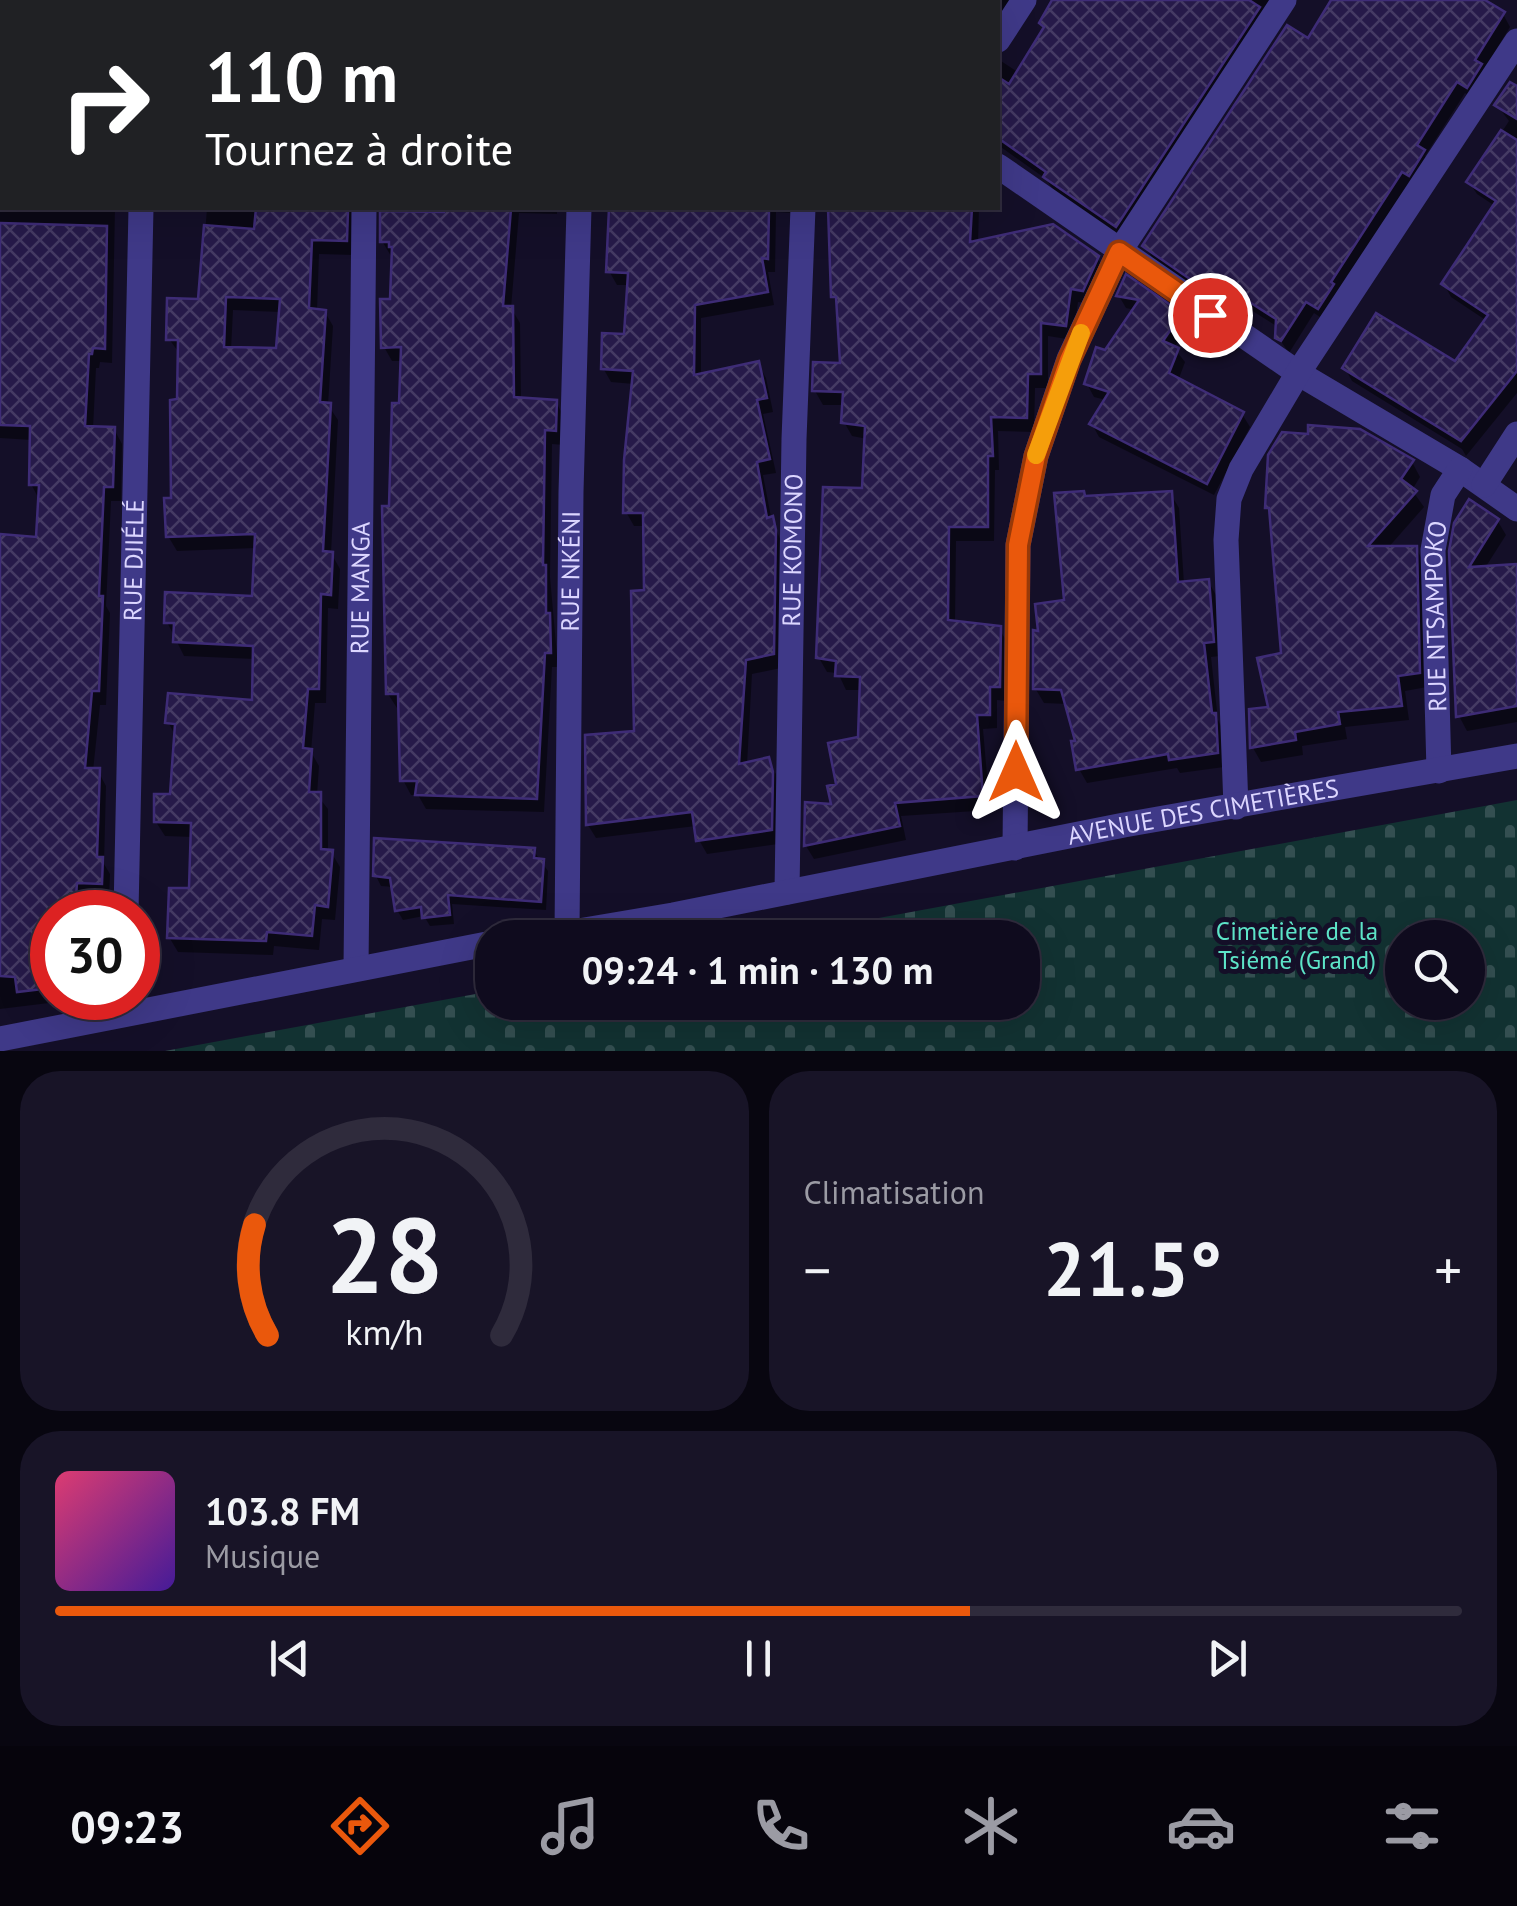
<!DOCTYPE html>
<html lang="fr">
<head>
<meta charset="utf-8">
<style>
	:root { --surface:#0f0b1e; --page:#181427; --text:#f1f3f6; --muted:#9b9ba4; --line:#2f2b3c; --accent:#ea580c }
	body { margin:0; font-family:"PT Sans",sans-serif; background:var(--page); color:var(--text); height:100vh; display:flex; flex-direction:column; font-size:38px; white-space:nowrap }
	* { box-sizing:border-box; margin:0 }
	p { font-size:32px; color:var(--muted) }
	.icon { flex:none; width:55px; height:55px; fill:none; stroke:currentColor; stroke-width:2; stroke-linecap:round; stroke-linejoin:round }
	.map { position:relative; height:1051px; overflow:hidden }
	.drawer { display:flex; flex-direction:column; gap:20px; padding:20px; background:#080610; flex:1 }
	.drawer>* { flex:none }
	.banner { position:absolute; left:0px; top:0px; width:1000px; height:210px; box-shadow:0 10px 40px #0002,0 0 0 2px var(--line); background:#202124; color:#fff; overflow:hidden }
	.fabs { position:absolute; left:1385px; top:920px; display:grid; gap:20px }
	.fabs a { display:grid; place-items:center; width:100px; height:100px; border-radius:50%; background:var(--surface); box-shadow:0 10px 40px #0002,0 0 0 2px var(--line); font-size:50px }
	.speed { position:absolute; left:30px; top:890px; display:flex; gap:20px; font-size:50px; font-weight:700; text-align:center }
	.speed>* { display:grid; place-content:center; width:130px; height:130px; border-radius:50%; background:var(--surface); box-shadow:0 10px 40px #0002,0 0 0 2px var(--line); line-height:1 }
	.speed .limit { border:15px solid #d22; background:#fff; color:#111 }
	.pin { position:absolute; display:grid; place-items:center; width:85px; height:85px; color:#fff; margin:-42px; border:5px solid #fff; border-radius:50%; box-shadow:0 2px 10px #0007 }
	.me { position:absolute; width:110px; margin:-55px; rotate:0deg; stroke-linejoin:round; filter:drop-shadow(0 0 8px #0008) }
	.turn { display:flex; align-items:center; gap:35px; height:210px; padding:0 40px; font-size:45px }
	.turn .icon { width:130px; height:130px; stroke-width:2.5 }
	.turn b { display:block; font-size:70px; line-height:85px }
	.big { font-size:75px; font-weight:800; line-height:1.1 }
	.drawer .tile { flex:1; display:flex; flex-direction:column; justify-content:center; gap:15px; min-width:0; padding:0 35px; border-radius:40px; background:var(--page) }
	.drawer .dial { align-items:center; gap:0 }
	.dial svg { height:260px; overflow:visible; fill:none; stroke:var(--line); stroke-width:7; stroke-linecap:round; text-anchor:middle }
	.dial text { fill:var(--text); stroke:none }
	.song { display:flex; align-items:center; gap:30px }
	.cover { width:120px; height:120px; border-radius:15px; background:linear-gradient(135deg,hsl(340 70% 55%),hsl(260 70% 35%)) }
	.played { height:10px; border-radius:5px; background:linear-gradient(90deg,var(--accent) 65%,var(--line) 65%) }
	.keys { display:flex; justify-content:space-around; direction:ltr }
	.heat { display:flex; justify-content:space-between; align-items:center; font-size:55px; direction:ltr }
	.drawer .tiles { flex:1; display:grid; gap:20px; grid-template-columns:1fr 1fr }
	.tile:last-child { grid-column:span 2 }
	.trip { position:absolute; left:475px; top:920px; width:565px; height:100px; border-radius:40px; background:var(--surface); box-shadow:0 10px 40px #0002,0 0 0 2px var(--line); font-weight:800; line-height:100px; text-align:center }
	.tab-bar { display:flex; height:160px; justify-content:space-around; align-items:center; background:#06040c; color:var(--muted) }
	.tab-bar .icon { width:70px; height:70px }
	.tab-bar .active { color:var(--accent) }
	.tab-bar b { font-size:45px; color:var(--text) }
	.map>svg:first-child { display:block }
	.cemetery { fill:url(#cemetery-stones); fill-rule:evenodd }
	.shadow { fill:#0007; fill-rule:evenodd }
	.building { fill:url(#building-cross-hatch); stroke:#3e2c76; stroke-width:2.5; fill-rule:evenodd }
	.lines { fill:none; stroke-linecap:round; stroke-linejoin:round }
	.minor { stroke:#3f3988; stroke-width:25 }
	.route-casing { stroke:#983908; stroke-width:25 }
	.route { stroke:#ea580c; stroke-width:18 }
	.slow { stroke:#f59e0b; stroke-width:18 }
	.labels { text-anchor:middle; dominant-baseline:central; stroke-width:10; stroke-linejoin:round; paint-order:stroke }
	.street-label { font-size:25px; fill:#dcd6ff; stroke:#140f28 }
	.park-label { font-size:25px; fill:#5de4c8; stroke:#140f28 }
</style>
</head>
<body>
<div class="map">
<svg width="1517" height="1051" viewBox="0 0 1517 1051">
	<defs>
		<pattern id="cemetery-stones" width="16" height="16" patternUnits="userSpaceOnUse" patternTransform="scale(2.5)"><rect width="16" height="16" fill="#123232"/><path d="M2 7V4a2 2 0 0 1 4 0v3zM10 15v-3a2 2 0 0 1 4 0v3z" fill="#344f51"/></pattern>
		<pattern id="building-cross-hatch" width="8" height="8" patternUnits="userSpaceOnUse" patternTransform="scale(2.5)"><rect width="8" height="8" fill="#261a49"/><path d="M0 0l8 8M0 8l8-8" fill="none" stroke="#453b64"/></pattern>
	</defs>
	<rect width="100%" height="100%" fill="#140f28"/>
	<path class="cemetery" d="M1517 800V1051H165L492 991V1002H1022V938L776 937ZM1402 938H1468V1002H1402Z"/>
	<g class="shadow">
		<polygon points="0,0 106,0 2,2 2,51"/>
		<polygon points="170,0 353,0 170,2"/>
		<polygon points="393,0 566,0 566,2"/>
		<rect x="614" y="0" width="68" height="2"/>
		<polygon points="827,0 1011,0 998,20 998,2"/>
		<polygon points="1066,0 1270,0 1124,240 1054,191 1046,179 998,145 998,59 1019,73 1045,29 1041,23"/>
		<polygon points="1334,0 1486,0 1485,3 1503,14 1510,27 1483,71 1475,99 1465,93 1425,156 1431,165 1326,321 1314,313 1289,353 1278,337 1278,327 1251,310 1243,321 1153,259 1145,246 1309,41"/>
		<polygon points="1517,89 1517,393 1466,456 1462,449 1352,381 1345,368 1456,364 1487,321 1451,297 1444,284 1495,206 1477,194 1469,182 1509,121 1497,105"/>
		<polygon points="0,103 2,208 130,208 115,208 112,363 100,362 99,368 96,368 93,429 114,429 122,444 121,501 111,501 106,606 110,613 106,705 100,705 93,771 98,771 106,786 104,864 110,874 109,898 84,897 83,912 52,912 52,998 90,998 0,1009 0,536 39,539 40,501 31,484 32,440 0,438"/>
		<path d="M207 208H365L354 255 319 254 317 311 325 312 333 326 328 405 338 420 331 553 340 569 338 609 328 608 326 703H315L311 752 319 766 317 795 328 809V852H331L340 867 335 920 322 919 319 950 274 946 273 955 178 952 169 937 191 891 193 837 165 836 156 822 172 796 176 737 168 722 255 703V659L184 656 167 622 254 598 257 548 177 551 168 536 174 500 180 354 169 339 200 301ZM233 310 281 312 279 351 231 350Z"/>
		<polygon points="378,208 557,208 557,214 519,213 511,308 520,323 521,400 556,402 564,417 564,445 552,444 550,577 558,667 552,667 544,812 426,809 418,795 411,795 403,780 401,708 397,708 388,694 383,565 384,508 392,508 403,361 392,361 384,347 393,302 394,256 391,256 382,241 383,208"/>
		<polygon points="612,208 792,208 792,213 776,212 775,272 768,272 774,305 701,318 701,377 758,364 766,378 773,412 763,414 776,473 763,475 771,517 783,546 781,668 752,674 747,765 768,760 776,774 779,788 778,844 707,854 699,840 696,826 596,838 588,825 588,738 636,734 646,593 646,526 634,526 626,512 634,384 611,382 603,368 627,336 630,285 617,285 609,271"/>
		<polygon points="830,208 979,208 978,243 1097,257 1106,272 1091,304 1078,302 1073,340 1048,336 1048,388 1035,388 1034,432 998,431 999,470 995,470 994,541 956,541 955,623 999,629 1008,643 1007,701 997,700 997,728 983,729 990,810 901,816 906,840 814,859 806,846 807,805 834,807 839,786 861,739 862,690 846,690 838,673 827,672 819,658 865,491 867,439 852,436 844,422 844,405 823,405 815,391 843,365 840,307 833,296"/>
		<polygon points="1127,278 1180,315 1188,327 1174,348 1185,362 1178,381 1242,414 1250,427 1214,495 1099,437 1092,424 1106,400 1094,397 1087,384 1135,310 1126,308 1119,296"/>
		<polygon points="1412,462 1420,477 1412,490 1424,507 1387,549 1416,548 1424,563 1427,687 1405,691 1409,720 1345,727 1347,739 1302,746 1303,755 1261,762 1253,748 1251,712 1271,710 1284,655 1272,514 1268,507"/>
		<polygon points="1170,493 1179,508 1184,584 1208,581 1216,595 1220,656 1211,657 1218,720 1223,730 1224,767 1180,773 1177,768 1087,783 1079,769 1078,743 1067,704 1044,703 1035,688 1041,634 1067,602 1086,499"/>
		<polygon points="1497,520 1506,535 1485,568 1517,566 1517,722 1467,731 1459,716 1452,551"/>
		<polygon points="533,850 548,871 546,910 452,904 454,924 430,926 424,916 403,920 397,910 394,887 381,886 376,876"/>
	</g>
	<g class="building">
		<polygon points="1052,0 1249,0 1260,7 1116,227 1043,177 1046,172 998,138 998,77 1009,84 1044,27 1039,23"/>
		<polygon points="1331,0 1485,0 1505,12 1475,60 1482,64 1467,88 1457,82 1417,145 1425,150 1409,176 1402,172 1331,282 1334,284 1318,309 1306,302 1281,341 1275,338 1276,319 1243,298 1235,310 1142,246 1287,25 1308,38"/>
		<polygon points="1510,82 1517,86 1517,119 1494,105"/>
		<polygon points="1501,130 1517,140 1517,371 1461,441 1342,368 1376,313 1455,361 1488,315 1441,284 1496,201 1466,182"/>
		<path d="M256 208 348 210 347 241 312 240 309 308 326 310 320 402 331 403 323 551 333 552 331 595 321 594 319 689H308L303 748 312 749 309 792H321V849L333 850 328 907 315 905 312 936 267 932 266 941 167 938 169 888H189L191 823 154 822V794H170L175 724 165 723 168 693 252 700 253 646 173 642 174 623H164L165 592 252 596 255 534 166 537 164 498H171L170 400 177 399 178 340H166L167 298 198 299 204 225 254 229ZM226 297 280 299 276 348 224 347Z"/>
		<polygon points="444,208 511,209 503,306 513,306 514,397 557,400 556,431 545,430 543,565 546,565 546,613 550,613 551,653 545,653 537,799 415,795 417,781 400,781 398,694 386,694 382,506 389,506 392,403 399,403 401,347 381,348 380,299 390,299 392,247 389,247 389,242 380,242 380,211 444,212"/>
		<polygon points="609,208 769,210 768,259 762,258 768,292 695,305 694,375 759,361 767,398 757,400 770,459 757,462 767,518 773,516 776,530 774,654 746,660 739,764 769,757 773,772 772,830 696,841 692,812 586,825 585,735 634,731 631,591 644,590 643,513 623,513 624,460 633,371 601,369 602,333 624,334 628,273 606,272"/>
		<polygon points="828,208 972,208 970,242 1053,224 1099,256 1083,291 1071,289 1066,326 1041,323 1041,374 1028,374 1027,418 991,417 993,456 988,456 988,527 949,527 948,620 1001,626 1000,687 990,687 990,715 977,715 983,796 895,803 900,826 804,846 805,802 831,804 827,786 836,784 828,743 858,737 860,677 835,676 836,661 816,658 823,487 862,488 865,426 841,423 843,392 812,391 813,362 840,363 836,297 831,297"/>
		<polygon points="0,223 107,226 105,349 93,348 92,354 89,354 85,426 115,427 113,487 104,487 99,596 103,596 99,691 92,691 85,768 100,768 97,857 103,857 102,884 77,883 75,912 52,912 52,988 17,992 15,977 0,976 0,534 36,537 39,485 29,485 30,426 0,425"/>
		<polygon points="1126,274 1182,313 1163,341 1179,348 1169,373 1244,412 1207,484 1089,424 1109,392 1084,384 1096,347 1105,350 1139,300 1116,296"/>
		<polygon points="1308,425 1360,429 1414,460 1401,479 1417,491 1368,546 1417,546 1420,673 1398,676 1402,706 1338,712 1340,724 1295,732 1296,740 1250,748 1249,709 1268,707 1257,658 1281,653 1269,508 1265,508 1268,455 1282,432 1308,434"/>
		<polygon points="1084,491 1085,496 1172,491 1178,582 1209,579 1214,642 1204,643 1212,713 1216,713 1218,753 1169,760 1168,754 1076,770 1071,741 1075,741 1061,690 1033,689 1033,630 1038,631 1035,604 1064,600 1054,493"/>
		<polygon points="1469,499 1499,519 1469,567 1517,564 1517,706 1456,717 1449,551 1454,523"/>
		<polygon points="374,838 535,848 534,858 544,859 541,902 448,895 450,915 422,918 421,907 395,911 390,878 373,876"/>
	</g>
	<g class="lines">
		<g class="minor">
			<polyline points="747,0 751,2"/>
			<polyline points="147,2 147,0"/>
			<polyline points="366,2 366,0"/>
			<polyline points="584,2 584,0"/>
			<polyline points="998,40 1024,0"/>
			<polyline points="0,71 2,71"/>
			<polyline points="998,166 1298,373 1460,469 1517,509"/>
			<polyline points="1484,485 1517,434"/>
			<path id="s1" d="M1439 771 1433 550 1443 495 1460 469"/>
			<polyline points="1236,807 1226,540 1229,499 1241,469 1298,373 1517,41"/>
			<polyline points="1015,848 1018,545 1036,456 1069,359 1119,252 1284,0"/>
			<path id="s2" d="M787 892 794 439 803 208"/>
			<path id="s3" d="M126 912 141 208"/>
			<path id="s4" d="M567 933 571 492 579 208"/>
			<path id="s5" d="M537 938 673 915 1124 825 1517 756"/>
			<path id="s6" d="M356 968 364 208"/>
			<polyline points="0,1039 492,943"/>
		</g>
	</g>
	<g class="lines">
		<g class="route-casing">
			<polyline id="route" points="1016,772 1018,545 1036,456 1069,360 1119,252 1210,315"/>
		</g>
		<use href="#route" class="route"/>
		<polyline class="slow" points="1036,455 1081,333"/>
	</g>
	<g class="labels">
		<g class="street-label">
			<text stroke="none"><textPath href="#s2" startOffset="342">RUE KOMONO</textPath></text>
			<text stroke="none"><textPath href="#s3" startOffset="352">RUE DJIÉLÉ</textPath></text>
			<text stroke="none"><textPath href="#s4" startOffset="362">RUE NKÉNI</textPath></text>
			<text stroke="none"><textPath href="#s6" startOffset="380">RUE MANGA</textPath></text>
			<text stroke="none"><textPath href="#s1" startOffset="155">RUE NTSAMPOKO</textPath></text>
			<text stroke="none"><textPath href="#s5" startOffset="678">AVENUE DES CIMETIÈRES</textPath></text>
		</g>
		<g class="park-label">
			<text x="1297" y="931">Cimetière de la<tspan x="1297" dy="29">Tsiémé (Grand)</tspan></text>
		</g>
	</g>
</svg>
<div class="fabs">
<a><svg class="icon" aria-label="search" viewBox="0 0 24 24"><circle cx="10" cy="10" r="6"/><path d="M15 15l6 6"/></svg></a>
</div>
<div class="speed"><div class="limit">30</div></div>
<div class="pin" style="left:1210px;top:315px;background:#d93025"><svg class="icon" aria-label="arrive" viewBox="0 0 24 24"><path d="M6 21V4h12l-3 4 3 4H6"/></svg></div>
<svg class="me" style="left:1016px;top:772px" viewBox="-20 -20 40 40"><path d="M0-17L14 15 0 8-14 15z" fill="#ea580c" stroke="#fff" stroke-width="4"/></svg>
<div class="trip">09:24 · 1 min · 130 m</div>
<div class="banner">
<div class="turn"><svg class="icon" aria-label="right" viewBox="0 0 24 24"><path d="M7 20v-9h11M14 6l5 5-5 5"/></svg><div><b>110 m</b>Tournez à droite</div></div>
</div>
</div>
<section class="drawer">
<div class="tiles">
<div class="tile dial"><svg viewBox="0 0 100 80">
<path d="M14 69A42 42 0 1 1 86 69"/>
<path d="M14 69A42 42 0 0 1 10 35" stroke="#ea580c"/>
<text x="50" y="56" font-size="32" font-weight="700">28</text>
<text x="50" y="72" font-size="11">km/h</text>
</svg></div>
<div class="tile"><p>Climatisation</p>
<div class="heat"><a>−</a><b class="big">21.5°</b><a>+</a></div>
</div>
<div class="tile">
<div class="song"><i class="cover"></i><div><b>103.8 FM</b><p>Musique</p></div></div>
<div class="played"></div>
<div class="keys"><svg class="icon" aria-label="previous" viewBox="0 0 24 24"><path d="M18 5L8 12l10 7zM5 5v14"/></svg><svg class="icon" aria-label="pause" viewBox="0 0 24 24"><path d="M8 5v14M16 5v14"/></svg><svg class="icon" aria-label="next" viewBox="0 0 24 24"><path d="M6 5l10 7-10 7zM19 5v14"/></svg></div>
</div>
</div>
</section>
<nav class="tab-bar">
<b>09:23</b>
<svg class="icon active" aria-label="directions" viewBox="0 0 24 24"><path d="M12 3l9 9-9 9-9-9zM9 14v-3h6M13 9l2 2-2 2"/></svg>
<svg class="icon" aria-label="music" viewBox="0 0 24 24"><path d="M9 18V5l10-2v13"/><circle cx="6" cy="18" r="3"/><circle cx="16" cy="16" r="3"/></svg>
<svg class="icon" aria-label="phone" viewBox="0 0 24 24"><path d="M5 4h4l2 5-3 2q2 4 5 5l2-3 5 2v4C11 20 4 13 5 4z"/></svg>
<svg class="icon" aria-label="climate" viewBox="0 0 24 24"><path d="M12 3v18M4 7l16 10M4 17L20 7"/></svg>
<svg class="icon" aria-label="car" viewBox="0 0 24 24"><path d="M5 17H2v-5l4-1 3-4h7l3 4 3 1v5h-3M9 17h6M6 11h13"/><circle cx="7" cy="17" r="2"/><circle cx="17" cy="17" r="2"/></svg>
<svg class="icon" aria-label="filters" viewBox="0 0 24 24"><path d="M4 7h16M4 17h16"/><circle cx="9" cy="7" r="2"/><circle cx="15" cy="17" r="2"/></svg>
</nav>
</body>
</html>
